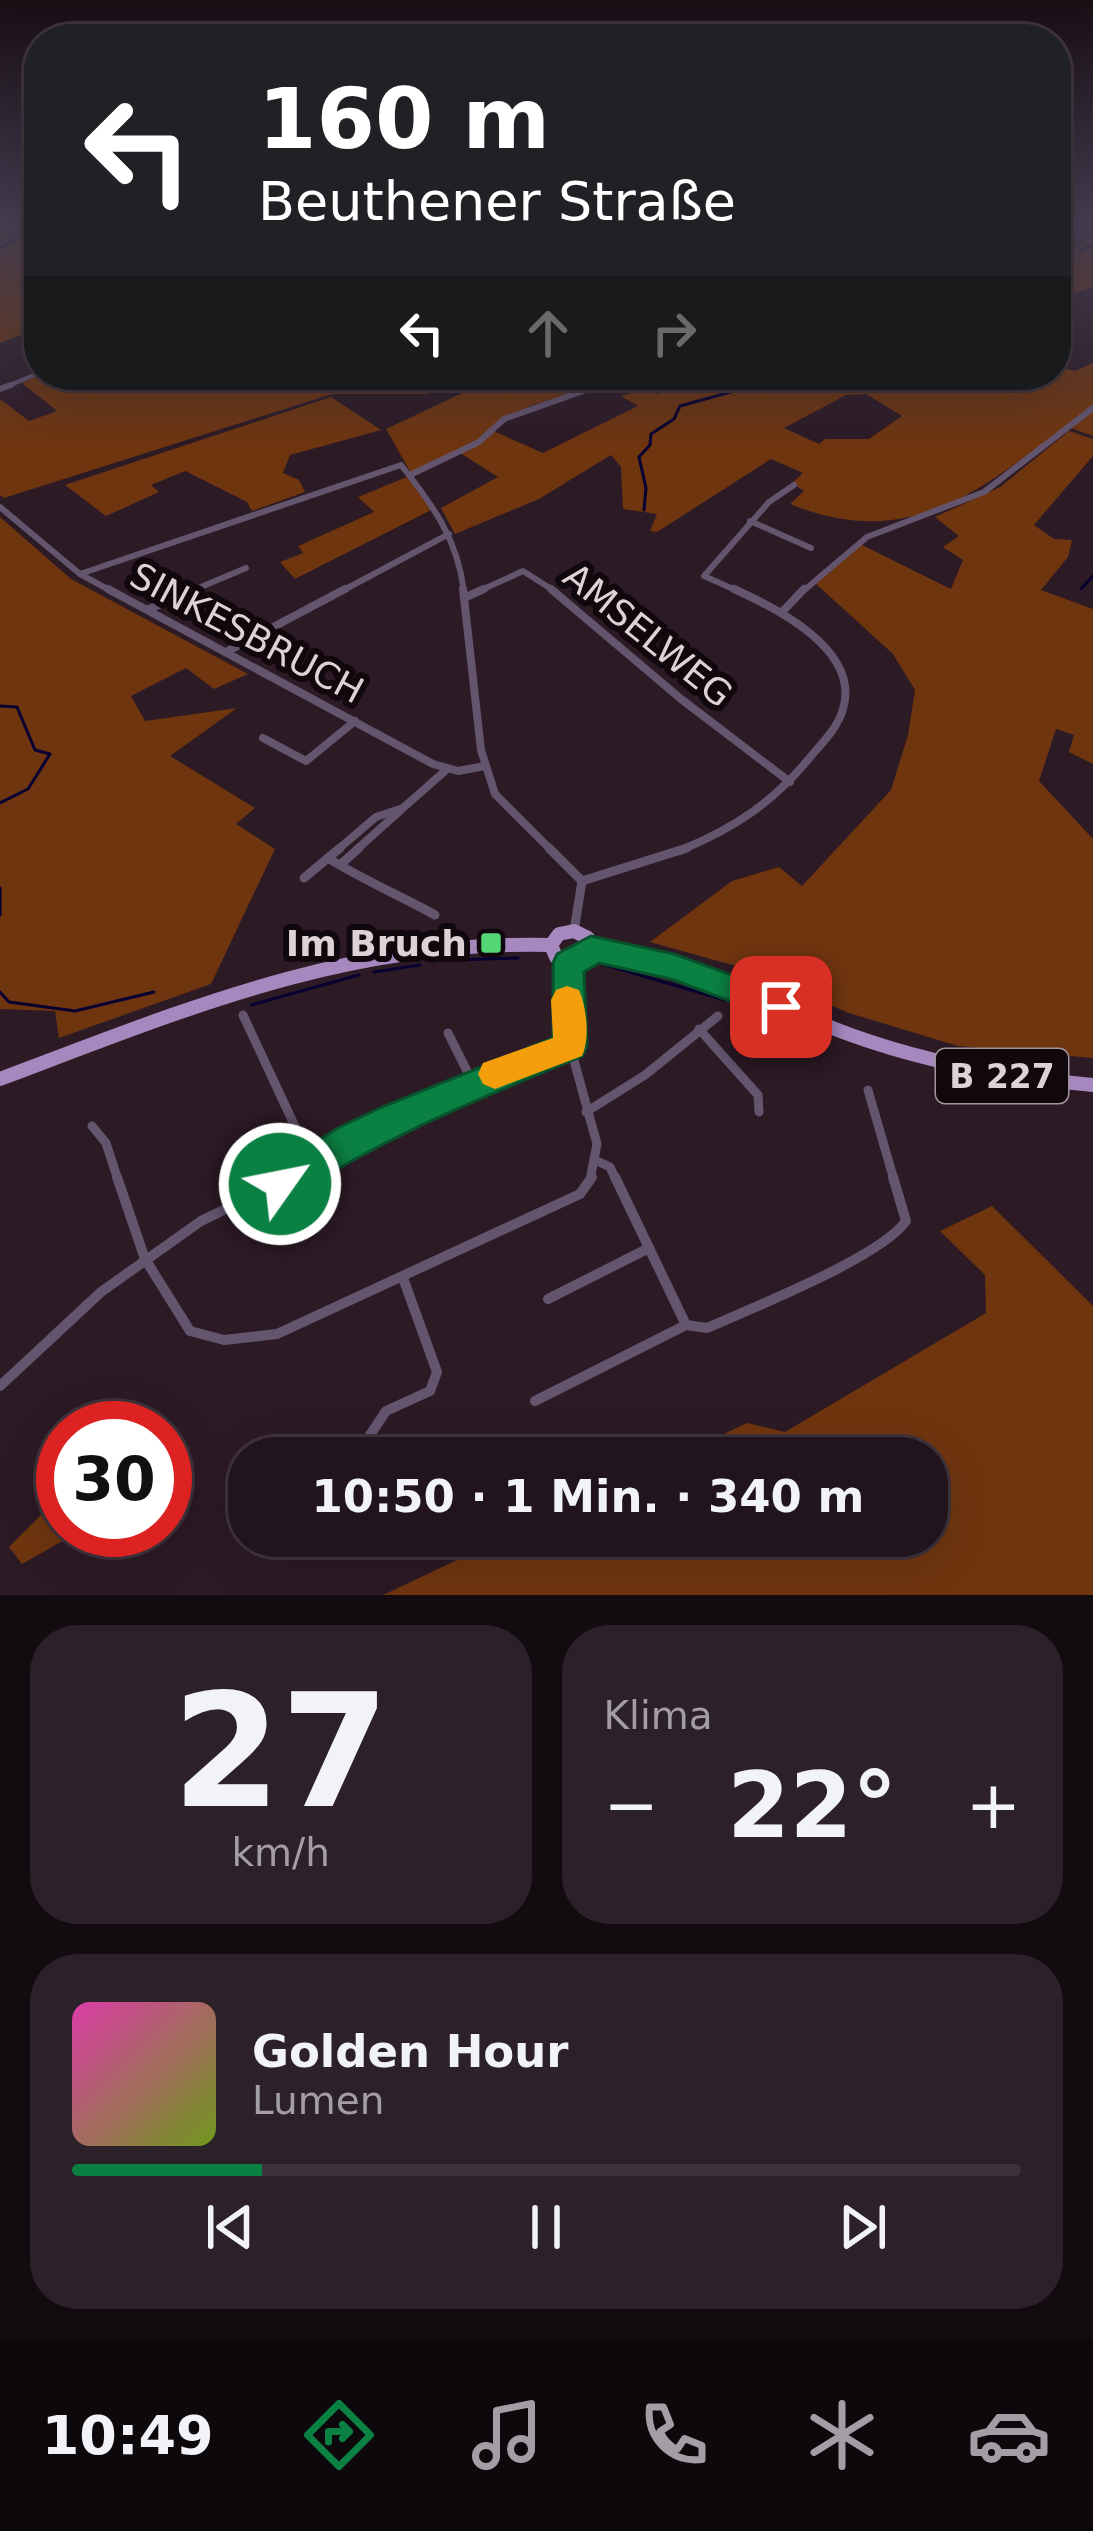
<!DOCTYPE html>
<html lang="de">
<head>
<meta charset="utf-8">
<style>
	:root { --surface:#21141c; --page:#2d2129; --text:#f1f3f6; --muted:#a29ea3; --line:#3e333b; --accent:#0b8043 }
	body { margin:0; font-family:"DejaVu Sans",sans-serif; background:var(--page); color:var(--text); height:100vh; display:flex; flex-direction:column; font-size:45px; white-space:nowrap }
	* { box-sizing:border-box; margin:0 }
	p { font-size:39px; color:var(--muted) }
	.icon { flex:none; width:66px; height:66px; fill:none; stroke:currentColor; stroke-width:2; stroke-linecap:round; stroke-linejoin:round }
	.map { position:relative; height:1595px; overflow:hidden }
	.drawer { display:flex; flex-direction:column; gap:30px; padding:30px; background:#120b0f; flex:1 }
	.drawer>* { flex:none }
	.banner { position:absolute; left:24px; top:24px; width:1047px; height:366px; border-radius:48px; box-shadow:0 12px 48px #0002,0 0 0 3px var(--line); background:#202124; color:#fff; overflow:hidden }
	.speed { position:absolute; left:36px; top:1401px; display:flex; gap:24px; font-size:60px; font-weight:700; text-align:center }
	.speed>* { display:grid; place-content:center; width:156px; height:156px; border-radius:50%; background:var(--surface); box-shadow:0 12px 48px #0002,0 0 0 3px var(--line); line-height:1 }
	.speed .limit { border:18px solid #d22; background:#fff; color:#111 }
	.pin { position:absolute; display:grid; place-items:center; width:102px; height:102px; color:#fff; margin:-51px; border-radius:24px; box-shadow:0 6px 18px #0006 }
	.me { position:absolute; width:132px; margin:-66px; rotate:57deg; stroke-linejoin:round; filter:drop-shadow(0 0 9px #0008) }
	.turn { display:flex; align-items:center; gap:42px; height:252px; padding:0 36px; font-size:54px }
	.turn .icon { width:156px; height:156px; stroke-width:2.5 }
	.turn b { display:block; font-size:84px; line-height:102px }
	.lanes { display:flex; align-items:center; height:114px; padding:0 36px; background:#0003; justify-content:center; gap:60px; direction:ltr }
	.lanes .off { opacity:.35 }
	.big { font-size:90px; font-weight:700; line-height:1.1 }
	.drawer .card { flex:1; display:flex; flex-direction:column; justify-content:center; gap:18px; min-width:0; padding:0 42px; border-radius:48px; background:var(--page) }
	.drawer .dial { align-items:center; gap:0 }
	.dial b { font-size:156px; line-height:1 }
	.song { display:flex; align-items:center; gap:36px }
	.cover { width:144px; height:144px; border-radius:18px; background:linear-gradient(135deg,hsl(320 70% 55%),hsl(80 70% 35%)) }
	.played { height:12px; border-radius:6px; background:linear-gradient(90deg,var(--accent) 20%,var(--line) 20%) }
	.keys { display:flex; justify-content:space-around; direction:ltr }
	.heat { display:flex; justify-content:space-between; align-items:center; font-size:66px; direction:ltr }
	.drawer .tiles { flex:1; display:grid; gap:30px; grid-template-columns:1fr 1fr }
	.card:last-child { grid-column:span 2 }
	.trip { position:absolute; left:228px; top:1437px; width:720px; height:120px; border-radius:48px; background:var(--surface); box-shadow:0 12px 48px #0002,0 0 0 3px var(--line); font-weight:700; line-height:120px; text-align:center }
	.menu { display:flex; height:192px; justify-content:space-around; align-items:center; background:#0d080b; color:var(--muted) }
	.menu .icon { width:84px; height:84px }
	.menu .active { color:var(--accent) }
	.menu b { font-size:54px; color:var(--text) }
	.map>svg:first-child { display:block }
	.green { fill:#6f350f; fill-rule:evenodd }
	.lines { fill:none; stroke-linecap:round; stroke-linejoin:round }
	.stream { stroke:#070031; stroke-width:3 }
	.street-far4 { stroke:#64556f; stroke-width:4.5 }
	.street-far3 { stroke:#64556f; stroke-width:6 }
	.street-far2 { stroke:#64556f; stroke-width:8 }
	.street-far1 { stroke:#64556f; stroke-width:9 }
	.street { stroke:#64556f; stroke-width:10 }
	.primary { stroke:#a788be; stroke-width:14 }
	.route { fill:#0b8043; stroke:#07532c; stroke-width:3 }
	.slow { fill:#f59e0b }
	.poi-dot { fill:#53d673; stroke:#10080c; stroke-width:4.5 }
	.labels { text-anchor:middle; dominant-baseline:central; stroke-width:12; stroke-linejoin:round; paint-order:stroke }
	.shield { fill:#10080c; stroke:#a0959b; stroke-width:3 }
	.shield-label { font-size:33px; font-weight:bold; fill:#ded1d8 }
	.street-label { font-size:36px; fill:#ded1d8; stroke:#10080c }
	.poi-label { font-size:36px; font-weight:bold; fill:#ded1d8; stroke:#10080c; text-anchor:end }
</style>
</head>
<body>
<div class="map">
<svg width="1093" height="1595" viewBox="0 0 1093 1595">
	<rect width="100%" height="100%" fill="#2c1a25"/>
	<g class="green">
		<polygon points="0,225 39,225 39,328 0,343"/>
		<polygon points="1093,236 1093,287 1056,299 1056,261"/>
		<path d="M1093 363V436L1066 426C977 494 906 551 790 504L804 491 792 483 803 473 771 459 657 532 650 531 657 514 623 509 621 467 611 455 539 499 455 534 441 508 498 477 457 451 411 473 386 429 471 389 447 375H596L610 381 530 406 489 429 543 453 638 406 621 396 646 389 658 394 675 386 670 382 681 375H1056V366L1075 371ZM866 394 902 416 869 439H825L819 444 784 428 846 395Z"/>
		<polygon points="40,375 442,375 425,382 438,389 427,394 332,394 4,498 0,495 0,399 29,421 57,411 22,383"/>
		<polygon points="331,397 381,430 290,455 283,473 299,480 305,492 252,511 247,502 185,471 151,485 159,492 106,516 65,485"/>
		<polygon points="1069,431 1093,439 1093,456 1034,525 1054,539 1072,540 1068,557 1041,590 1093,609 1093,764 1069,752 1074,735 1056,729 1039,781 1093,839 1093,1058 958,1046 849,1013 736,966 650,942 732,881 779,867 802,886 891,790 908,735 915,690 893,654 814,582 860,544 951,589 963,560 943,547 959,536 935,517 1000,487"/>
		<polygon points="407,477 431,510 295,579 280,562 303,553 298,546 374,512 358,497"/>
		<polygon points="0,517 71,579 248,674 214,689 186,668 131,696 145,721 237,708 170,756 255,808 236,824 275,849 211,984 59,1038 55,1011 0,1009"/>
		<polygon points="992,1206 1093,1306 1093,1595 383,1595 508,1536 927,1536 927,1458 673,1458 747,1423 785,1432 986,1313 985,1275 940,1231"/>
		<polygon points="63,1493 63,1530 82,1530 22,1564 9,1547"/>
	</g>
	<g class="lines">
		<g class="stream">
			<polyline points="0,248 39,225"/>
			<polyline points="1079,251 1093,244"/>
			<polyline points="753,385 767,375"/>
			<polyline points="644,510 646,488 639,457 650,445 651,434 674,419 680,406 738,390"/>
			<polyline points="1081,589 1093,576"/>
			<polyline points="0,706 17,707 35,750 50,754 28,789 0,803"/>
			<polyline points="0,888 0,915"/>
			<polyline points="450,960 518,958"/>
			<polyline points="599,963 725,1000"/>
			<polyline points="374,972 420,965"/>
			<polyline points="0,992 9,1002 75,1011 154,992"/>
			<polyline points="251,1005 359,975"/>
		</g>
		<g class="street-far4">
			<polyline points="3,388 39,373"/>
			<polyline points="592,388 627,375"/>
		</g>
		<g class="street-far3">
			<polyline points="0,389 11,385"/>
			<polyline points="410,475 479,442 504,419 600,385"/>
			<polyline points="0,507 80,574 113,592"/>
			<polyline points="750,521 811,548"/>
			<path d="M80 574 401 465C433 505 458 540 464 592"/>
			<polyline points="189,592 246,568"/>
			<polyline points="340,592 449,534"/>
			<polyline points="477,592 523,571 556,592"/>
			<polyline points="740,592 704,576 769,502 794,485"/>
			<polyline points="802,592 867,537 984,492 1093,408"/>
		</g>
		<g class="street-far2">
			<polyline points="108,589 433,764 458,771 485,766"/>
			<polyline points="463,589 481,750 495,794 552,851"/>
			<polyline points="551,589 681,699 790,782"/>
			<polyline points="464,598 484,589"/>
			<polyline points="149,609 196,589"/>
			<polyline points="783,611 804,589"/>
			<polyline points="228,651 345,589"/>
			<polyline points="263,738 306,761 355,721"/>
			<polyline points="336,851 376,817 403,808 446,770"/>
			<polyline points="355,851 401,810"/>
			<path d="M679 851C735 828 774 802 812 755 824 741 838 727 843 709 861 650 776 608 734 589"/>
		</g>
		<g class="street-far1">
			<path d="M340 848 328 858C363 880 399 895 435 915"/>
			<polyline points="549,848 582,881"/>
			<polyline points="340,865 359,848"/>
			<polyline points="304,878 328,858"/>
			<polyline points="582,881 687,848"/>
			<polyline points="574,931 582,881"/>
			<polyline points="569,963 570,1046 597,1144 590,1180"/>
			<polyline points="243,1015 312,1163"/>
			<polyline points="699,1029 758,1095 759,1112"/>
			<polyline points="448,1033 473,1083"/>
			<polyline points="868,1090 894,1180"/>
			<polyline points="586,1112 645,1075 718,1016"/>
			<polyline points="92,1126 106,1143 118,1180"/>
			<polyline points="597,1161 610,1167 616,1180"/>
			<polyline points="288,1180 394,1118 570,1046"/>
		</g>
		<g class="street">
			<polyline points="117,1177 145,1259 190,1331 224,1340 277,1334 580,1194 592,1177"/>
			<path d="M615 1177 686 1325 707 1328C752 1308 881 1257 906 1221L893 1177"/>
			<polyline points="548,1299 649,1248"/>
			<polyline points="0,1386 101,1292 201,1221 292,1177"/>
			<polyline points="535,1401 686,1325"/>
			<polyline points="346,1458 362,1447 386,1411 430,1391 437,1372 403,1278"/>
		</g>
		<g class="primary">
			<polyline points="551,945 556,957 569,963 585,959 591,948"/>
			<polyline points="551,945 559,934 574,931 588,938 591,948"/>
			<path d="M591 948C683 963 764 1003 851 1035 929 1063 1010 1078 1093 1085"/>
			<path d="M0 1079C186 1009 348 940 551 945"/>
		</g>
	</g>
	<linearGradient id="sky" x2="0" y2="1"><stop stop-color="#180e14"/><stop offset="0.5" stop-color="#453e51"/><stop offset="1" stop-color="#453e51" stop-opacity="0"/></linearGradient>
	<rect width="1093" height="448" fill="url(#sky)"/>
	<path class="route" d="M591 936 674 954 792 997 797 1007 792 1016 781 1020 671 979 599 963 584 972 587 1046 582 1056C479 1099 387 1135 293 1196L280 1201 268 1196 262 1184 268 1172 338 1128 382 1107 553 1038V963L557 954Z"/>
	<path class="slow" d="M567 986 579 990C587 1008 590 1039 582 1056L495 1089 483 1084 478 1074 483 1063 553 1038 551 1000 556 990Z"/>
	<rect class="poi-dot" x="479" y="931" width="24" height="24" rx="6"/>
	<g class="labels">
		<rect class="shield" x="936" y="1049" width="132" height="54" rx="9"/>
		<g class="shield-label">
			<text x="1002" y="1076">B 227</text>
		</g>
		<g class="street-label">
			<text transform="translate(247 633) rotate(28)">SINKESBRUCH</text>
			<text transform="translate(648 635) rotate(39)">AMSELWEG</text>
		</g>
		<g class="poi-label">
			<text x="467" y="943">Im Bruch</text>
		</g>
	</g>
</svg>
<div class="speed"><div class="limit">30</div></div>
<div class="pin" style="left:781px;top:1007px;background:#d93025"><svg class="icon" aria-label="arrive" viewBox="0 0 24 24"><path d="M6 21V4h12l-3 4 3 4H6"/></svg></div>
<svg class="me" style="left:280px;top:1184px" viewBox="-20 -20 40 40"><circle r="17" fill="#0b8043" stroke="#fff" stroke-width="3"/><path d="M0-11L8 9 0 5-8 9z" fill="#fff"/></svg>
<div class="trip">10:50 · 1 Min. · 340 m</div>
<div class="banner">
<div class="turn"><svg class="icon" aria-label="left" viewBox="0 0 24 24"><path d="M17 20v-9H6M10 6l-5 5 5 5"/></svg><div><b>160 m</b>Beuthener Straße</div></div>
<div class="lanes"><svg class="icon" aria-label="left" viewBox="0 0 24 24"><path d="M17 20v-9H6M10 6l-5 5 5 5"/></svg><svg class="icon off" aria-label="ahead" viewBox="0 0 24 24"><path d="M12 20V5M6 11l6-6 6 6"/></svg><svg class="icon off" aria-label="right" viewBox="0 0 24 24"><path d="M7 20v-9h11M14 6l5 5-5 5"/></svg></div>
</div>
</div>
<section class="drawer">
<div class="tiles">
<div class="card dial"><b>27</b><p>km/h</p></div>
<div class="card"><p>Klima</p>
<div class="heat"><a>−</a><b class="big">22°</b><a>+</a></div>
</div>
<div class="card">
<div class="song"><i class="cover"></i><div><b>Golden Hour</b><p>Lumen</p></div></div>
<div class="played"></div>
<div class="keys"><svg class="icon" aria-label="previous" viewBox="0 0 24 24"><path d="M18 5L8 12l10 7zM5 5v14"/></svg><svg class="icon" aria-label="pause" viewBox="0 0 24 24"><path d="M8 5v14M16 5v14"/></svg><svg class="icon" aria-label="next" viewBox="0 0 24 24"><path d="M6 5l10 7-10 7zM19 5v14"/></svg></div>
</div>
</div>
</section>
<nav class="menu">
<b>10:49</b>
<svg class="icon active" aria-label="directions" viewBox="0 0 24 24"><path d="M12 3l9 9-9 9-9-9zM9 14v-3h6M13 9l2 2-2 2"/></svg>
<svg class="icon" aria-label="music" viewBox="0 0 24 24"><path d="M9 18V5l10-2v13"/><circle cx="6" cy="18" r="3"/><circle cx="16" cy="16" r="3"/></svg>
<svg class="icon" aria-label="phone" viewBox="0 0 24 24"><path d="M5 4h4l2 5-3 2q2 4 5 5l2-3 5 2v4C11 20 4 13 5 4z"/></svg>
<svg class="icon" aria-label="climate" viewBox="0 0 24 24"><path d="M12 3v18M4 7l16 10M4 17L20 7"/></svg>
<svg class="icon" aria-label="car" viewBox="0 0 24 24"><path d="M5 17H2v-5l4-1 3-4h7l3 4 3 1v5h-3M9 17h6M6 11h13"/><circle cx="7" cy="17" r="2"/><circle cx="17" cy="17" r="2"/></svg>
</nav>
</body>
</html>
